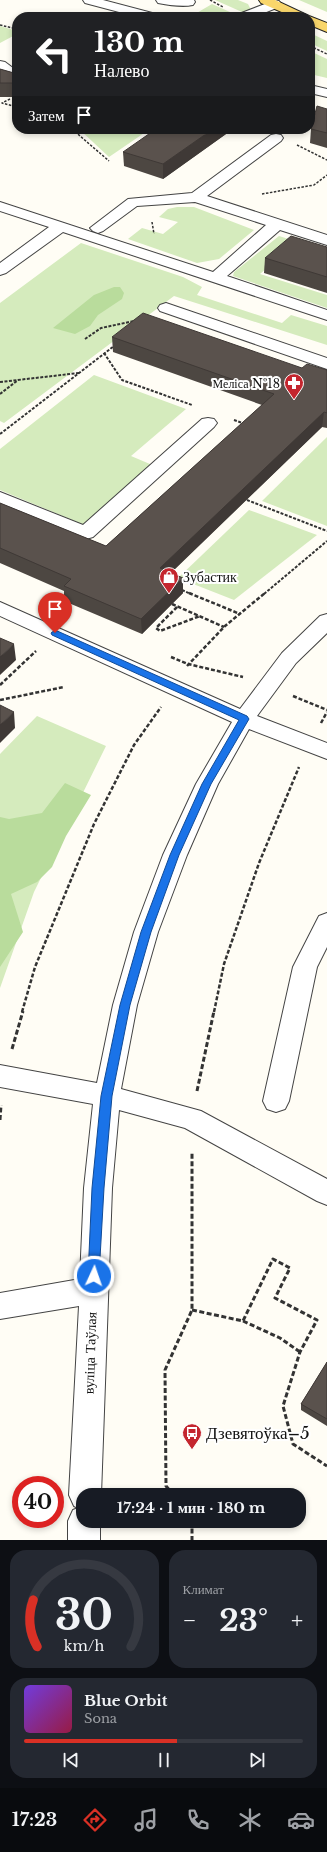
<!DOCTYPE html>
<html lang="ru">
<head>
<meta charset="utf-8">
<style>
	:root { --surface:#171b24; --page:#242831; --text:#f1f3f6; --muted:#9ea1a6; --line:#363941; --accent:#d93025 }
	body { margin:0; font-family:"Libre Baskerville",serif; background:var(--page); color:var(--text); height:100vh; display:flex; flex-direction:column; font-size:15px; white-space:nowrap }
	* { box-sizing:border-box; margin:0 }
	p { font-size:13px; color:var(--muted) }
	.icon { flex:none; width:22px; height:22px; fill:none; stroke:currentColor; stroke-width:2; stroke-linecap:round; stroke-linejoin:round }
	.map { position:relative; height:1540px; overflow:hidden }
	.details { display:flex; flex-direction:column; gap:10px; padding:10px; background:#0d0f14; flex:1 }
	.details>* { flex:none }
	.guide { position:absolute; left:12px; top:12px; width:303px; height:122px; border-radius:16px; box-shadow:0 2px 6px #0003; background:#202124; color:#fff; overflow:hidden }
	.speed { position:absolute; left:12px; top:1476px; display:flex; gap:8px; font-size:20px; font-weight:700; text-align:center }
	.speed>* { display:grid; place-content:center; width:52px; height:52px; border-radius:50%; background:var(--surface); box-shadow:0 2px 6px #0003; line-height:1 }
	.speed .limit { border:6px solid #d22; background:#fff; color:#111 }
	.pin { position:absolute; display:grid; place-items:center; width:34px; height:34px; color:#fff; margin:-41px -17px; border-radius:50% 50% 50% 0; rotate:-45deg; box-shadow:0 0 4px #0007 }
	.pin .icon { rotate:45deg }
	.me { position:absolute; width:44px; margin:-22px; rotate:3deg; stroke-linejoin:round; filter:drop-shadow(0 0 3px #0008) }
	.turn { display:flex; align-items:center; gap:14px; height:84px; padding:0 16px; font-size:18px }
	.turn .icon { width:52px; height:52px; stroke-width:2.5 }
	.turn b { display:block; font-size:28px; line-height:34px }
	.then { display:flex; align-items:center; height:38px; padding:0 16px; background:#0003; gap:8px; font-size:15px }
	.big { font-size:30px; font-weight:700; line-height:1.1 }
	.details .tile { flex:1; display:flex; flex-direction:column; justify-content:center; gap:6px; min-width:0; padding:0 14px; border-radius:16px; background:var(--page) }
	.details .dial { align-items:center; gap:0 }
	.dial svg { height:104px; overflow:visible; fill:none; stroke:var(--line); stroke-width:7; stroke-linecap:round; text-anchor:middle }
	.dial text { fill:var(--text); stroke:none }
	.song { display:flex; align-items:center; gap:12px }
	.cover { width:48px; height:48px; border-radius:6px; background:linear-gradient(135deg,hsl(260 70% 55%),hsl(340 70% 35%)) }
	.played { height:4px; border-radius:2px; background:linear-gradient(90deg,var(--accent) 55%,var(--line) 55%) }
	.keys { display:flex; justify-content:space-around; direction:ltr }
	.heat { display:flex; justify-content:space-between; align-items:center; font-size:22px; direction:ltr }
	.details .tiles { flex:1; display:grid; gap:10px; grid-template-columns:1fr 1fr }
	.tile:last-child { grid-column:span 2 }
	.trip { position:absolute; left:76px; top:1488px; width:230px; height:40px; border-radius:16px; background:var(--surface); box-shadow:0 2px 6px #0003; font-weight:700; line-height:40px; text-align:center }
	.tab-bar { display:flex; height:64px; justify-content:space-around; align-items:center; background:#090b0e; color:var(--muted) }
	.tab-bar .icon { width:28px; height:28px }
	.tab-bar .selected { color:var(--accent) }
	.tab-bar b { font-size:18px; color:var(--text) }
	.map>svg:first-child { display:block }
	.green { fill:#d5ebbd }
	.forest { fill:#b9dc9c }
	.lines { fill:none; stroke-linecap:round; stroke-linejoin:round }
	.minor-casing { stroke:#444; stroke-width:2 }
	.major-casing { stroke:#222; stroke-width:2 }
	.path-far3 { stroke:#333; stroke-width:1.5; stroke-dasharray:2.5 1.5; stroke-linecap:butt }
	.path-far2 { stroke:#333; stroke-width:2; stroke-dasharray:3 1.5; stroke-linecap:butt }
	.path-far1 { stroke:#333; stroke-width:2.5; stroke-dasharray:4 2; stroke-linecap:butt }
	.path { stroke:#333; stroke-width:3; stroke-dasharray:5 2.5; stroke-linecap:butt }
	.minor { fill:#fff; fill-rule:evenodd }
	.major { fill:#f9d66b; fill-rule:evenodd }
	.wall { fill:#4d4742 }
	.shaded-wall { fill:#3f3936 }
	.building { fill:#5a524d; stroke:#3f3936 }
	.route { fill:#1a73e8; stroke:#114b97 }
	.labels { text-anchor:middle; dominant-baseline:central; stroke-width:4; stroke-linejoin:round; paint-order:stroke }
	.far-poi-label { font-size:12px; fill:#111; stroke:#fff; text-anchor:end }
	.poi-label { font-size:14px; fill:#111; stroke:#fff; text-anchor:start }
	.street-label { font-size:14px; fill:#111; stroke:#fff }
	.near-poi-label { font-size:17px; fill:#111; stroke:#fff; text-anchor:start }
</style>
</head>
<body>
<div class="map">
<svg width="327" height="1540" viewBox="0 0 327 1540">
	<rect width="100%" height="100%" fill="#fffdf5"/>
	<g class="green">
		<polygon points="215,0 238,0 248,4 251,10 246,13 242,12"/>
		<polygon points="299,0 327,0 327,12"/>
		<polygon points="212,4 239,16 192,17 195,14"/>
		<polygon points="0,26 17,31 17,34 0,43"/>
		<polygon points="310,33 327,41 327,51 310,43"/>
		<polygon points="310,51 327,59 327,78 310,74"/>
		<polygon points="79,129 150,129 109,157"/>
		<polygon points="177,207 194,207 254,230 219,259 197,263 128,239 142,228 163,234 178,222 159,217 168,209"/>
		<polygon points="279,236 317,248 289,249 260,274 327,295 327,308 233,276 234,272"/>
		<polygon points="81,243 183,277 202,287 197,295 282,323 291,315 327,326 327,345 174,296 4,423 0,421 0,303"/>
		<polygon points="94,375 186,409 131,456 157,467 89,527 0,490 0,449"/>
		<polygon points="327,438 327,526 262,501 327,437"/>
		<polygon points="249,510 317,535 234,600 178,578"/>
		<polygon points="37,716 106,746 34,892 0,988 0,754"/>
	</g>
	<g class="forest">
		<polygon points="114,287 120,287 124,293 122,299 98,315 90,326 75,334 53,328 94,295"/>
		<polygon points="65,783 91,795 66,836 52,867 37,882 11,894 23,932 0,967 0,817 9,819 42,813"/>
	</g>
	<g class="lines">
		<g class="minor-casing">
			<g id="minor">
				<polygon points="83,0 103,0 156,14 158,17 138,17 85,3"/>
				<path d="M156 0H194L195 2 193 5C183 7 168 5 158 3Z"/>
				<polygon points="275,0 279,1 281,4 279,7 254,17 237,17 239,14"/>
				<polygon points="0,61 5,62 17,71 17,81 12,80 0,71"/>
				<polygon points="310,85 327,89 327,97 310,93"/>
				<polygon points="276,134 281,135 283,138 281,141 207,196 327,235 327,245 280,230 227,276 327,310 327,320 63,232 6,273 0,275 0,263 49,227 0,211 0,202 213,272 266,225 195,202 137,206 103,231 98,233 93,231 90,228 128,199 192,193 271,135"/>
				<polygon points="166,303 327,358 327,369 160,311 158,308 160,305"/>
				<polygon points="208,418 214,419 217,423 214,427 93,537 86,539 79,537 0,505 0,492 83,525 202,419"/>
				<polygon points="0,602 240,709 282,653 320,616 327,614 327,633 296,663 257,716 327,743 327,759 249,729 218,784 187,855 158,932 137,1005 121,1089 201,1111 327,1179 327,1205 317,1201 185,1128 119,1110 112,1188 101,1495 83,1495 83,1521 100,1521 100,1540 68,1540 68,1521 73,1510 78,1508 74,1506 69,1495 79,1306 0,1319 0,1293 80,1279 84,1188 93,1104 0,1087 0,1065 97,1083 113,1005 134,932 163,855 196,784 232,722 0,616"/>
				<polygon points="327,913 327,947 317,967 289,1101 285,1109 276,1112 267,1109 263,1101 293,967 319,916"/>
			</g>
		</g>
		<g class="major-casing">
			<polygon id="major" points="259,0 275,0 309,16 327,23 327,32 310,25 310,17 293,17 261,3"/>
		</g>
		<g class="path-far3">
			<polyline points="210,0 223,7"/>
			<polyline points="0,25 17,29"/>
			<polyline points="310,46 327,54"/>
			<polyline points="10,99 2,103 17,107"/>
			<polyline points="72,129 109,161"/>
			<polyline points="297,145 327,160"/>
			<polyline points="262,194 314,185 327,175"/>
			<polyline points="152,222 154,234"/>
		</g>
		<g class="path-far2">
			<polyline points="85,339 101,328 134,321"/>
			<polyline points="104,353 122,380 192,405"/>
			<polyline points="0,382 79,373"/>
			<polyline points="0,394 18,380"/>
			<polyline points="234,420 245,424"/>
			<polyline points="0,434 114,346"/>
			<polyline points="247,500 327,531"/>
			<polyline points="182,590 191,594"/>
			<polyline points="264,594 327,541"/>
		</g>
		<g class="path-far1">
			<polyline points="189,593 240,614"/>
			<polyline points="172,604 224,627"/>
			<polyline points="177,607 156,628 160,631 200,616"/>
			<polyline points="171,657 188,664 243,677"/>
			<polyline points="187,666 225,626 265,593"/>
			<polyline points="0,685 36,651"/>
			<polyline points="293,696 327,710"/>
			<polyline points="0,700 64,687"/>
			<polyline points="321,723 327,712"/>
			<polyline points="22,1012 35,967 94,824 134,745 161,707"/>
			<polyline points="214,1012 224,964 259,863 299,767"/>
		</g>
		<g class="path">
			<polyline points="12,1049 23,1011"/>
			<polyline points="197,1091 214,1011"/>
			<polyline points="0,1120 1,1105"/>
			<polyline points="192,1310 243,1321 273,1259 290,1268 275,1298 317,1320 300,1352 283,1406 293,1444 327,1466"/>
			<polyline points="243,1321 280,1338 300,1352"/>
			<polyline points="174,1495 166,1486 165,1370 192,1310 192,1152"/>
			<polyline points="192,1521 192,1540"/>
		</g>
		<use href="#minor" class="minor"/>
		<use href="#major" class="major"/>
	</g>
	<g class="wall">
		<polygon points="0,69 14,73 15,87 13,97 0,97"/>
		<polygon points="327,109 327,148 310,143 311,129"/>
		<polygon points="233,129 163,179 124,166 123,152"/>
		<polygon points="327,247 327,293 264,273 265,258"/>
		<polygon points="112,337 302,368 327,370 327,428 322,427 171,573 183,593 142,634 64,601 64,591 0,563 0,503 106,546 262,405 113,352"/>
		<polygon points="327,1362 327,1426 301,1410 301,1404"/>
	</g>
	<g class="shaded-wall">
		<polygon points="14,73 15,87 13,97 13,83"/>
		<polygon points="213,129 233,129 163,179 163,164"/>
		<polygon points="324,412 322,427 160,583 160,568"/>
		<polygon points="183,578 183,593 142,634 141,619"/>
		<polygon points="14,644 16,660 0,675 0,657"/>
		<polygon points="14,712 15,728 0,743 0,725"/>
	</g>
	<g class="building">
		<polygon points="0,69 14,73 13,83 0,83"/>
		<polygon points="317,106 327,109 327,133 311,129"/>
		<polygon points="156,129 213,129 163,164 123,152"/>
		<polygon points="291,236 327,247 327,277 265,258"/>
		<polygon points="143,313 302,368 307,364 327,370 327,413 324,412 160,568 183,578 141,619 64,586 71,579 0,548 0,503 106,546 274,394 112,337"/>
		<polygon points="0,638 14,644 0,657"/>
		<polygon points="0,705 14,712 0,725"/>
		<polygon points="327,1362 327,1419 301,1404"/>
	</g>
	<polygon class="route" points="55,630 247,716 249,719 211,784 179,855 151,932 130,1005 112,1096 104,1188 99,1276 98,1279 94,1281 89,1279 88,1276 92,1188 101,1096 120,1005 141,932 170,855 202,784 239,720 52,635 51,633"/>
	<defs>
		<g id="pharmacy-pin" transform="scale(1)"><path d="M0 17L-7.5 6A9.5 9.5 0 1 1 7.5 6Z" fill="#c4262e" stroke="#fff"/><path d="M-2-6h4v4h4v4h-4v4h-4v-4h-4v-4h4Z" fill="#fff"/></g>
		<g id="shop-pin" transform="scale(1)"><path d="M0 17L-7.5 6A9.5 9.5 0 1 1 7.5 6Z" fill="#c4262e" stroke="#fff"/><path d="M-5-2.5h2.3a2.7 3.5 0 0 1 5.4 0H5L5.5 6h-11ZM-1.5-2.5h3a1.5 2.3 0 0 0-3 0Z" fill="#fff"/></g>
		<g id="bus-pin" transform="scale(1)"><path d="M0 17L-7.5 6A9.5 9.5 0 1 1 7.5 6Z" fill="#c4262e" stroke="#fff"/><path d="M-5-6H5V4H4V6H2V4H-2V6H-4V4H-5ZM-3.5-4V0h7V-4ZM-3.5 1.2v1.5H-2V1.2ZM2 1.2v1.5H3.5V1.2Z" fill="#fff"/></g>
	</defs>
	<g fill-rule="evenodd">
		<use href="#pharmacy-pin" x="294" y="383"/>
		<use href="#shop-pin" x="169" y="577"/>
		<use href="#bus-pin" x="192" y="1433"/>
	</g>
	<g class="labels">
		<g class="far-poi-label">
			<text x="280" y="383">Меліса №18</text>
		</g>
		<g class="poi-label">
			<text x="183" y="577">Зубастик</text>
		</g>
		<g class="street-label">
			<text transform="translate(90 1353) rotate(-88)">вуліца Таўлая</text>
		</g>
		<g class="near-poi-label">
			<text x="206" y="1433">Дзевятоўка–5</text>
		</g>
	</g>
</svg>
<div class="speed"><div class="limit">40</div></div>
<div class="pin" style="left:55px;top:633px;background:#d93025"><svg class="icon" aria-label="arrive" viewBox="0 0 24 24"><path d="M6 21V4h12l-3 4 3 4H6"/></svg></div>
<svg class="me" style="left:94px;top:1276px" viewBox="-20 -20 40 40"><circle r="17" fill="#1a73e8" stroke="#fff" stroke-width="3"/><path d="M0-11L8 9 0 5-8 9z" fill="#fff"/></svg>
<div class="trip">17:24 · 1 мин · 180 m</div>
<div class="guide">
<div class="turn"><svg class="icon" aria-label="left" viewBox="0 0 24 24"><path d="M17 20v-9H6M10 6l-5 5 5 5"/></svg><div><b>130 m</b>Налево</div></div>
<div class="then">Затем<svg class="icon" aria-label="arrive" viewBox="0 0 24 24"><path d="M6 21V4h12l-3 4 3 4H6"/></svg></div>
</div>
</div>
<section class="details">
<div class="tiles">
<div class="tile dial"><svg viewBox="0 0 100 80">
<path d="M14 69A42 42 0 1 1 86 69"/>
<path d="M14 69A42 42 0 0 1 11 33" stroke="#d93025"/>
<text x="50" y="56" font-size="32" font-weight="700">30</text>
<text x="50" y="72" font-size="11">km/h</text>
</svg></div>
<div class="tile"><p>Климат</p>
<div class="heat"><a>−</a><b class="big">23°</b><a>+</a></div>
</div>
<div class="tile">
<div class="song"><i class="cover"></i><div><b>Blue Orbit</b><p>Sona</p></div></div>
<div class="played"></div>
<div class="keys"><svg class="icon" aria-label="previous" viewBox="0 0 24 24"><path d="M18 5L8 12l10 7zM5 5v14"/></svg><svg class="icon" aria-label="pause" viewBox="0 0 24 24"><path d="M8 5v14M16 5v14"/></svg><svg class="icon" aria-label="next" viewBox="0 0 24 24"><path d="M6 5l10 7-10 7zM19 5v14"/></svg></div>
</div>
</div>
</section>
<nav class="tab-bar">
<b>17:23</b>
<svg class="icon selected" aria-label="directions" viewBox="0 0 24 24"><path d="M12 3l9 9-9 9-9-9zM9 14v-3h6M13 9l2 2-2 2"/></svg>
<svg class="icon" aria-label="music" viewBox="0 0 24 24"><path d="M9 18V5l10-2v13"/><circle cx="6" cy="18" r="3"/><circle cx="16" cy="16" r="3"/></svg>
<svg class="icon" aria-label="phone" viewBox="0 0 24 24"><path d="M5 4h4l2 5-3 2q2 4 5 5l2-3 5 2v4C11 20 4 13 5 4z"/></svg>
<svg class="icon" aria-label="climate" viewBox="0 0 24 24"><path d="M12 3v18M4 7l16 10M4 17L20 7"/></svg>
<svg class="icon" aria-label="car" viewBox="0 0 24 24"><path d="M5 17H2v-5l4-1 3-4h7l3 4 3 1v5h-3M9 17h6M6 11h13"/><circle cx="7" cy="17" r="2"/><circle cx="17" cy="17" r="2"/></svg>
</nav>
</body>
</html>
